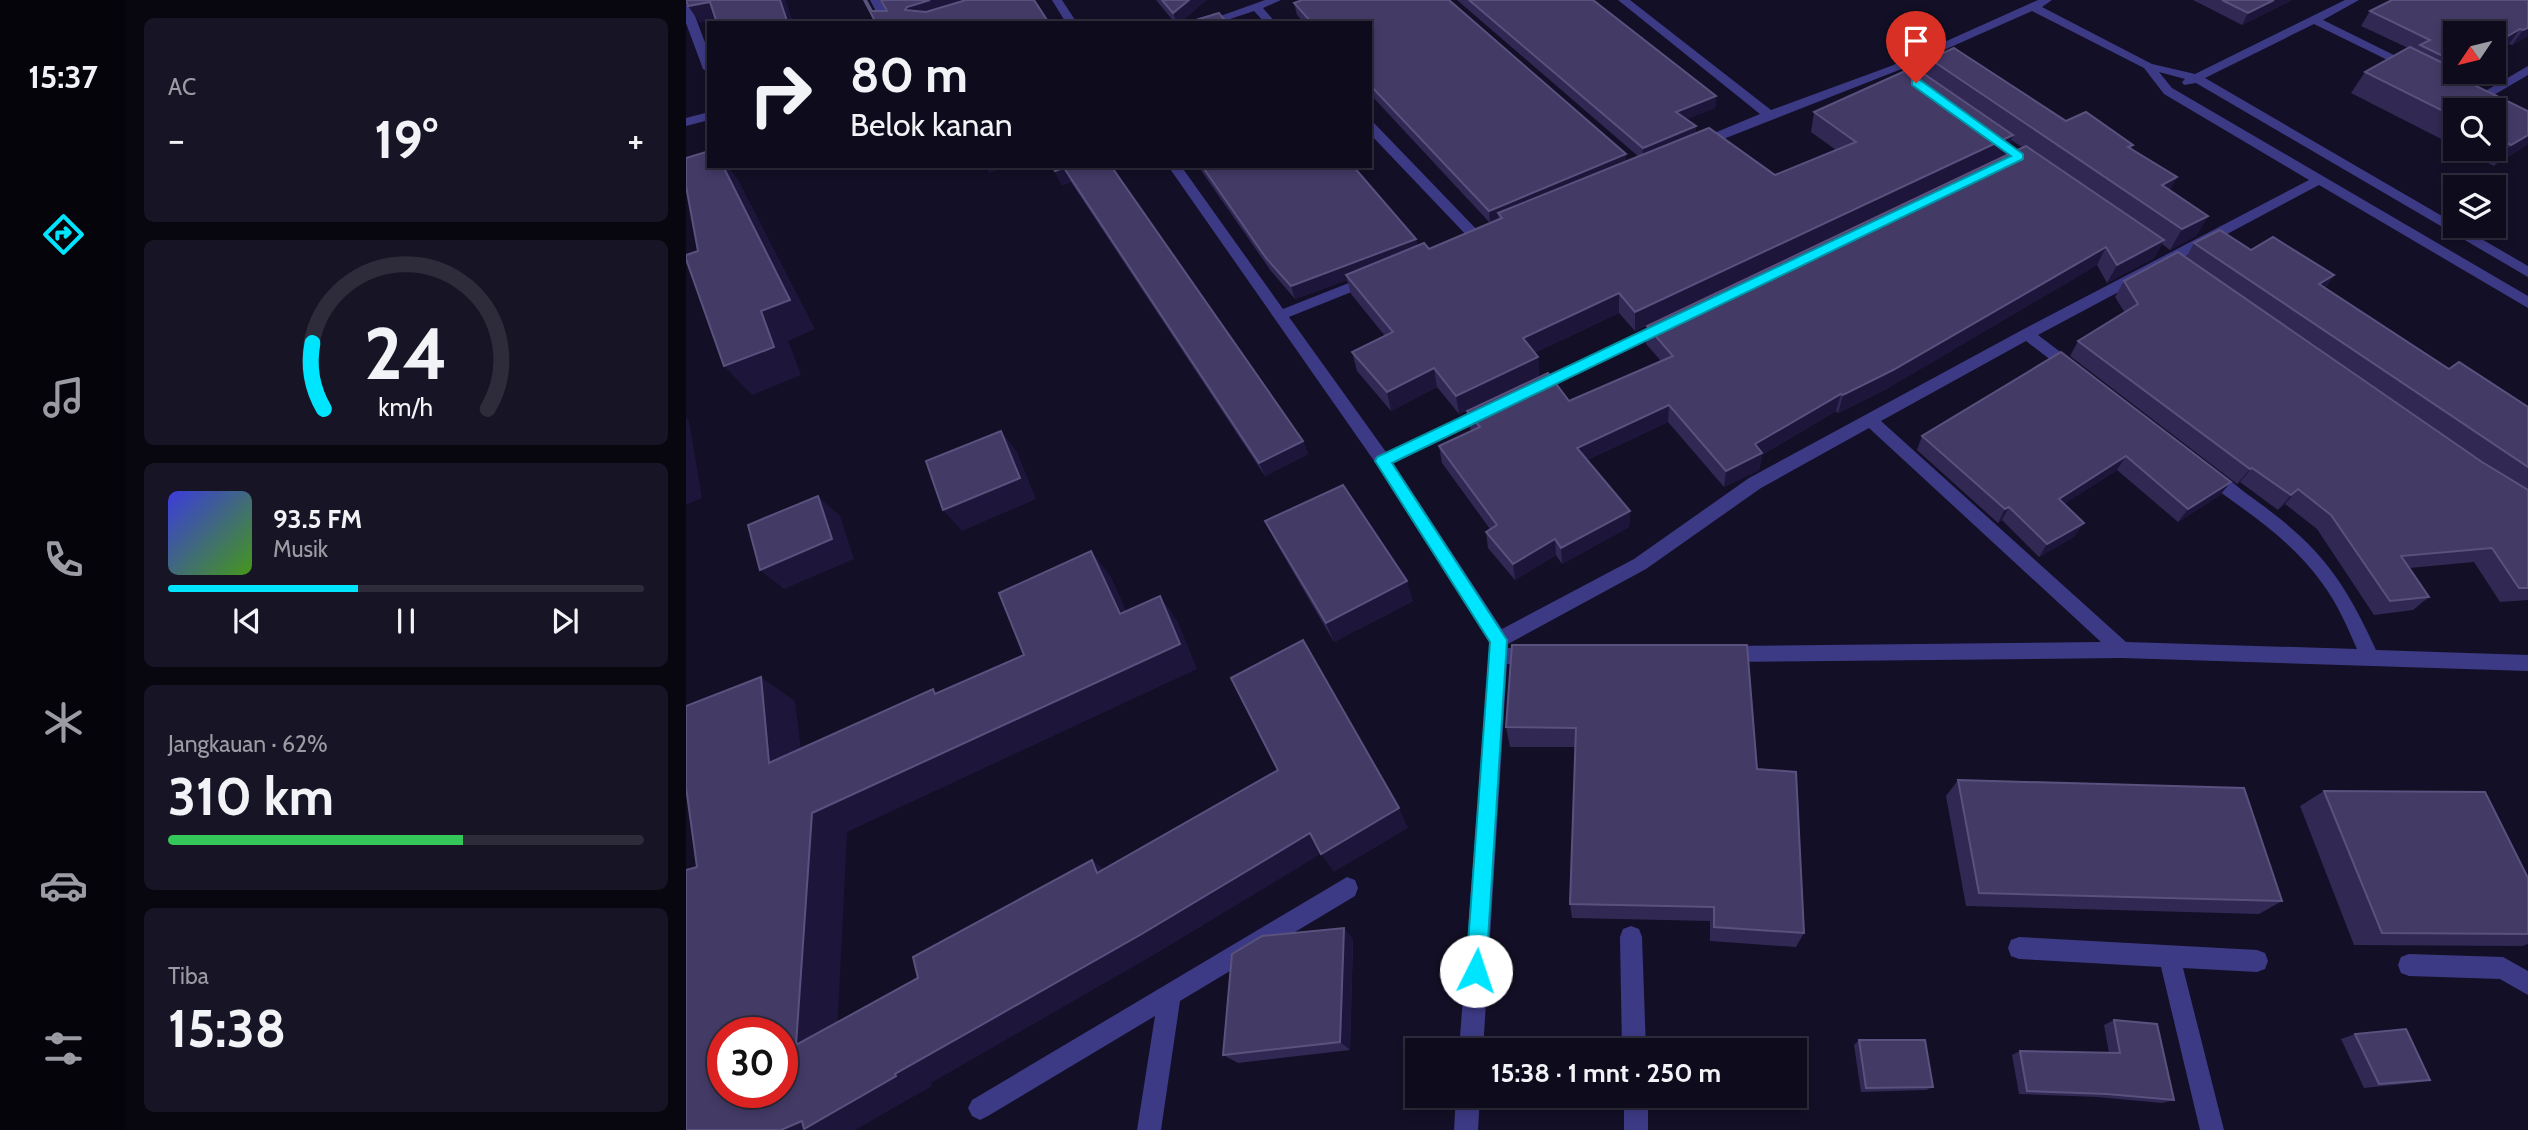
<!DOCTYPE html>
<html lang="id">
<head>
<meta charset="utf-8">
<style>
	:root { --surface:#0e0b1c; --page:#171425; --text:#f1f3f6; --muted:#9b9ba3; --line:#2e2b3b; --accent:#00e5ff }
	body { margin:0; font-family:Cabin,sans-serif; background:var(--page); color:var(--text); height:100vh; display:flex; flex-direction:column; font-size:26px; white-space:nowrap }
	* { box-sizing:border-box; margin:0 }
	p { font-size:23px; color:var(--muted) }
	.icon { flex:none; width:38px; height:38px; fill:none; stroke:currentColor; stroke-width:2; stroke-linecap:round; stroke-linejoin:round }
	.map { position:relative; flex:1; overflow:hidden }
	.details { display:flex; flex-direction:column; gap:18px; padding:18px; background:#08060f; width:560px }
	.details>* { flex:none }
	.banner { position:absolute; left:21px; top:21px; width:665px; height:147px; border-radius:0px; box-shadow:0 4px 10px #0003,0 0 0 2px var(--line); background:#0e0b1c; color:var(--text); overflow:hidden }
	.needle { width:46px; rotate:235deg }
	.fabs { position:absolute; left:1757px; top:21px; display:grid; gap:14px }
	.fabs a { display:grid; place-items:center; width:63px; height:63px; border-radius:0px; background:var(--surface); box-shadow:0 4px 10px #0003,0 0 0 2px var(--line); font-size:35px }
	.speed { position:absolute; left:21px; top:1017px; display:flex; gap:14px; font-size:35px; font-weight:700; text-align:center }
	.speed>* { display:grid; place-content:center; width:91px; height:91px; border-radius:50%; background:var(--surface); box-shadow:0 4px 10px #0003,0 0 0 2px var(--line); line-height:1 }
	.speed .limit { border:10px solid #d22; background:#fff; color:#111 }
	.pin { position:absolute; display:grid; place-items:center; width:60px; height:60px; color:#fff; margin:-72px -30px; border-radius:50% 50% 50% 0; rotate:-45deg; box-shadow:0 0 7px #0007 }
	.pin .icon { rotate:45deg }
	.me { position:absolute; width:77px; margin:-38px; rotate:4deg; stroke-linejoin:round; filter:drop-shadow(0 0 5px #0008) }
	.turn { display:flex; align-items:center; gap:24px; height:147px; padding:0 28px; font-size:32px }
	.turn .icon { width:91px; height:91px; stroke-width:2.5 }
	.turn b { display:block; font-size:49px; line-height:60px }
	.big { font-size:52px; font-weight:800; line-height:1.1 }
	.details .card { flex:1; display:flex; flex-direction:column; justify-content:center; gap:10px; min-width:0; padding:0 24px; border-radius:10px; background:var(--page) }
	.details .dial { align-items:center; gap:0 }
	.dial svg { height:182px; overflow:visible; fill:none; stroke:var(--line); stroke-width:7; stroke-linecap:round; text-anchor:middle }
	.dial text { fill:var(--text); stroke:none }
	.song { display:flex; align-items:center; gap:21px }
	.cover { width:84px; height:84px; border-radius:10px; background:linear-gradient(135deg,hsl(240 70% 55%),hsl(100 70% 35%)) }
	.played { height:7px; border-radius:4px; background:linear-gradient(90deg,var(--accent) 40%,var(--line) 40%) }
	.keys { display:flex; justify-content:space-around; direction:ltr }
	.heat { display:flex; justify-content:space-between; align-items:center; font-size:38px; direction:ltr }
	.charge { height:10px; border-radius:5px; background:linear-gradient(90deg,#34c759 62%,var(--line) 0) }
	.trip { position:absolute; left:719px; top:1038px; width:402px; height:70px; border-radius:0px; background:var(--surface); box-shadow:0 4px 10px #0003,0 0 0 2px var(--line); font-weight:800; line-height:70px; text-align:center }
	main { display:flex; flex:1; min-height:0 }
	.tabs { display:flex; flex-direction:column; width:126px; justify-content:space-around; align-items:center; background:#06040b; color:var(--muted) }
	.tabs .icon { width:49px; height:49px }
	.tabs .active { color:var(--accent) }
	.tabs b { font-size:32px; color:var(--text) }
	.map>svg:first-child { display:block }
	.lines { fill:none; stroke-linecap:round; stroke-linejoin:round }
	.service { fill:#3d3a85; fill-rule:evenodd }
	.minor { fill:#3d3a85; fill-rule:evenodd }
	.wall { fill:#312854 }
	.shaded-wall { fill:#1d163a }
	.building { fill:#433a66; stroke:#5a527e; stroke-width:2; fill-rule:evenodd }
	.route { fill:#00e5ff; stroke:#0095a6; stroke-width:2 }
</style>
</head>
<body>
<main>
<nav class="tabs">
<b>15:37</b>
<svg class="icon active" aria-label="directions" viewBox="0 0 24 24"><path d="M12 3l9 9-9 9-9-9zM9 14v-3h6M13 9l2 2-2 2"/></svg>
<svg class="icon" aria-label="music" viewBox="0 0 24 24"><path d="M9 18V5l10-2v13"/><circle cx="6" cy="18" r="3"/><circle cx="16" cy="16" r="3"/></svg>
<svg class="icon" aria-label="phone" viewBox="0 0 24 24"><path d="M5 4h4l2 5-3 2q2 4 5 5l2-3 5 2v4C11 20 4 13 5 4z"/></svg>
<svg class="icon" aria-label="climate" viewBox="0 0 24 24"><path d="M12 3v18M4 7l16 10M4 17L20 7"/></svg>
<svg class="icon" aria-label="car" viewBox="0 0 24 24"><path d="M5 17H2v-5l4-1 3-4h7l3 4 3 1v5h-3M9 17h6M6 11h13"/><circle cx="7" cy="17" r="2"/><circle cx="17" cy="17" r="2"/></svg>
<svg class="icon" aria-label="filters" viewBox="0 0 24 24"><path d="M4 7h16M4 17h16"/><circle cx="9" cy="7" r="2"/><circle cx="15" cy="17" r="2"/></svg>
</nav>
<section class="details">
<div class="card"><p>AC</p>
<div class="heat"><a>−</a><b class="big">19°</b><a>+</a></div>
</div>
<div class="card dial"><svg viewBox="0 0 100 80">
<path d="M14 69A42 42 0 1 1 86 69"/>
<path d="M14 69A42 42 0 0 1 9 40" stroke="#00e5ff"/>
<text x="50" y="56" font-size="32" font-weight="700">24</text>
<text x="50" y="72" font-size="11">km/h</text>
</svg></div>
<div class="card">
<div class="song"><i class="cover"></i><div><b>93.5 FM</b><p>Musik</p></div></div>
<div class="played"></div>
<div class="keys"><svg class="icon" aria-label="previous" viewBox="0 0 24 24"><path d="M18 5L8 12l10 7zM5 5v14"/></svg><svg class="icon" aria-label="pause" viewBox="0 0 24 24"><path d="M8 5v14M16 5v14"/></svg><svg class="icon" aria-label="next" viewBox="0 0 24 24"><path d="M6 5l10 7-10 7zM19 5v14"/></svg></div>
</div>
<div class="card"><p>Jangkauan · 62%</p><b class="big">310 km</b><div class="charge"></div></div>
<div class="card"><p>Tiba</p><b class="big">15:38</b></div>
</section>
<div class="map">
<svg width="1842" height="1130" viewBox="0 0 1842 1130">
	<rect width="100%" height="100%" fill="#130f26"/>
	<g class="lines">
		<g class="service">
			<polygon points="661,877 669,880 672,888 669,896 494,1001 475,1130 451,1130 469,1016 302,1116 294,1120 286,1116 282,1108 286,1100"/>
			<polygon points="945,926 953,929 956,937 960,1050 936,1050 934,937 937,929"/>
			<polygon points="1333,937 1571,950 1579,953 1582,961 1579,969 1571,972 1497,968 1538,1130 1514,1130 1475,967 1333,959 1325,956 1322,948 1325,940"/>
			<polygon points="1723,954 1817,957 1842,971 1842,995 1814,979 1723,976 1715,973 1712,965 1715,957"/>
			<rect x="938" y="1096" width="24" height="34"/>
		</g>
		<g class="minor">
			<polygon points="184,0 194,0 207,23 196,23"/>
			<polygon points="366,0 376,0 391,23 380,23"/>
			<polygon points="579,0 595,0 577,8 590,23 579,23 568,11 532,23 515,23"/>
			<path d="M932 0H944L1085 110 1205 66 1352 0H1366L1356 7 1466 64 1509 74 1659 0H1673L1637 20 1730 66V70H1722L1628 24 1519 78 1842 266V277L1510 83 1498 85 1496 82 1499 79 1473 72 1486 88 1842 296V308L1633 185 1352 335 1393 366 1396 370 1393 374H1383L1340 341 1195 421 1440 642 1671 649C1661 626 1651 603 1636 583 1605 539 1558 510 1515 478L1513 473 1521 467C1535 471 1549 485 1561 494 1630 543 1655 573 1690 650L1842 655V671L1436 658 1041 662 1034 660 1032 654 1034 648 1041 646 1415 642 1183 428 1075 488 960 569 822 644V648L855 650 857 656 855 662 821 664 797 1050H773L804 641 691 465 482 166H495L597 309 678 277H688V283L603 317 700 452 798 406H810L812 410 810 414 707 463 816 629 948 559 1063 478 1336 330 1623 180 1478 94 1458 68 1346 11 1213 70 1017 147H1009V141L1074 114Z"/>
			<polygon points="0,5 6,8 23,53 23,72 17,69 0,23"/>
			<polygon points="1842,66 1842,75 1794,103 1784,100"/>
			<polygon points="23,112 23,120 0,126 0,118"/>
			<polygon points="684,122 688,123 795,234 795,240 785,240 684,134"/>
			<polygon points="981,320 986,321 988,325 986,329 853,392 843,392 840,388 843,384"/>
			<polygon points="770,1096 794,1096 792,1130 768,1130"/>
		</g>
	</g>
	<g class="wall">
		<polygon points="470,0 520,0 494,23 489,23"/>
		<polygon points="616,0 763,0 940,154 940,162 953,157 771,0 907,0 1030,96 1029,108 1000,119 1010,126 1009,134 1023,128 1089,175 1150,150 1125,132 1128,112 1228,67 1240,75 1244,59 1268,48 1380,121 1400,112 1447,145 1445,149 1491,177 1484,190 1522,216 1510,236 1484,250 1476,244 1468,258 1421,283 1411,265 1202,388 1152,413 1150,411 1076,455 1073,470 1038,487 982,422 901,460 944,511 943,527 876,564 870,555 829,580 802,548 800,532 804,529 756,463 753,446 786,430 784,429 781,411 862,373 883,401 975,361 960,344 961,326 1336,147 1325,140 1320,155 949,331 933,313 848,353 852,357 853,376 773,414 751,387 705,411 671,371 666,352 699,336 665,294 661,280 609,299 585,271 512,166 667,166 730,239 731,246 738,243 743,249 804,223 684,94 684,23 618,23 611,15 608,3"/>
		<polygon points="1507,0 1606,0 1556,25"/>
		<polygon points="1842,0 1842,36 1826,45 1823,44 1808,53 1808,33 1769,33 1769,72 1775,72 1768,75 1842,111 1842,144 1808,166 1774,149 1808,149 1808,110 1769,110 1769,146 1665,93 1679,72 1722,48 1675,26 1684,11"/>
		<polygon points="366,166 431,166 426,168 617,441 622,454 579,476 385,182 376,185"/>
		<polygon points="1508,243 1565,250 1648,275 1639,288 1763,369 1842,407 1842,600 1814,602 1788,562 1723,568 1743,597 1727,610 1688,615 1631,529 1599,504 1592,510 1554,482 1551,484 1384,356 1392,341 1439,313 1429,297 1438,281 1500,258"/>
		<polygon points="1375,352 1545,482 1534,495 1492,522 1431,470 1378,504 1389,536 1353,557 1316,520 1312,523 1231,450 1236,436"/>
		<polygon points="579,521 727,601 648,642 589,541"/>
		<polygon points="826,645 1071,769 1118,933 1110,947 1024,941 1024,921 886,918 884,904 889,747 824,747 820,727"/>
		<polygon points="1272,780 1596,901 1573,914 1280,906 1260,796"/>
		<polygon points="1638,791 1842,878 1842,944 1836,946 1668,945 1614,806"/>
		<polygon points="667,939 664,1050 552,1063 537,1055"/>
		<polygon points="1428,1020 1488,1100 1476,1103 1411,1097 1333,1094 1326,1055 1334,1051 1423,1053 1418,1025"/>
		<polygon points="1669,1034 1744,1080 1727,1083 1678,1088 1655,1039"/>
		<polygon points="1173,1040 1247,1087 1240,1090 1175,1092 1168,1045"/>
	</g>
	<g class="shaded-wall">
		<polygon points="94,0 100,0 107,23 94,23"/>
		<polygon points="244,0 296,0 227,23 219,10 221,7"/>
		<polygon points="503,0 520,0 494,23 491,23 487,13"/>
		<polygon points="1588,0 1606,0 1556,25 1562,13"/>
		<polygon points="24,2 36,18 14,23 2,6"/>
		<polygon points="1842,28 1842,36 1826,45 1837,30"/>
		<polygon points="1834,29 1823,44 1808,53 1808,44"/>
		<polygon points="1769,70 1769,72 1775,72 1763,79"/>
		<polygon points="1030,96 1029,108 989,124 990,112"/>
		<polygon points="1010,126 1009,138 956,160 957,148"/>
		<polygon points="1327,135 1320,155 949,331 949,312"/>
		<polygon points="1842,135 1842,144 1808,166 1825,145"/>
		<polygon points="940,154 940,166 812,213 813,220 804,223 803,211"/>
		<polygon points="37,166 42,166 52,180 129,329 102,341 115,375 66,395 38,366 75,311"/>
		<polygon points="299,166 322,166 303,173"/>
		<polygon points="378,168 385,182 376,185 369,171"/>
		<polygon points="1491,177 1480,198 1476,185"/>
		<polygon points="1522,216 1510,236 1484,250 1496,229"/>
		<polygon points="730,239 733,252 660,275 661,280 609,299 605,286"/>
		<polygon points="1478,240 1468,258 1421,283 1431,265"/>
		<polygon points="1420,247 1411,265 1202,388 1152,413 1157,395"/>
		<polygon points="1648,275 1636,291 1633,284"/>
		<polygon points="933,293 933,313 839,357 837,338"/>
		<polygon points="852,357 853,376 773,414 770,396"/>
		<polygon points="748,368 751,387 705,411 701,392"/>
		<polygon points="1155,394 1150,411 1076,455 1073,470 1038,487 1040,471 1069,444"/>
		<polygon points="983,405 982,422 892,464 891,448"/>
		<polygon points="0,418 3,421 16,498 0,505"/>
		<polygon points="315,431 331,452 350,499 276,531 257,510"/>
		<polygon points="617,441 622,454 579,476 573,463"/>
		<polygon points="1440,456 1431,470 1364,513 1373,499"/>
		<polygon points="1566,468 1554,482 1551,484 1564,469"/>
		<polygon points="1545,482 1534,495 1492,522 1502,509"/>
		<polygon points="1612,489 1599,504 1592,510 1605,495"/>
		<polygon points="132,496 154,516 168,559 98,589 74,570"/>
		<polygon points="1323,507 1316,520 1312,523 1319,509"/>
		<polygon points="944,511 943,527 876,564 875,548"/>
		<polygon points="1398,523 1389,536 1353,557 1361,544"/>
		<polygon points="869,539 870,555 829,580 827,564"/>
		<polygon points="405,551 425,577 453,639 434,614"/>
		<polygon points="721,581 727,601 648,642 640,623"/>
		<polygon points="474,596 492,622 511,669 161,832 150,1056 110,1045 126,813"/>
		<polygon points="75,677 109,701 119,784 83,763"/>
		<polygon points="713,808 722,828 648,872 635,854"/>
		<polygon points="624,833 638,852 476,950 245,1083 246,1086 169,1130 95,1130 209,1074"/>
		<polygon points="406,860 430,878 411,873"/>
		<polygon points="658,928 667,939 664,1050 654,1042"/>
	</g>
	<g class="building">
		<polygon points="0,0 94,0 101,21 94,23 31,23 24,2 2,6"/>
		<polygon points="178,0 180,0 186,11 201,11 195,0 244,0 221,7 219,10 240,12 280,0 348,0 363,23 190,23"/>
		<polygon points="476,0 503,0 487,13"/>
		<polygon points="616,0 763,0 940,154 803,211 684,85 684,23 626,23 608,3"/>
		<polygon points="783,0 907,0 1030,96 990,112 1010,126 957,148"/>
		<polygon points="1536,0 1588,0 1562,13"/>
		<polygon points="1706,0 1842,0 1842,28 1837,30 1834,29 1808,44 1808,33 1769,33 1769,62 1734,45 1744,40 1684,11"/>
		<polygon points="533,13 541,23 500,23"/>
		<polygon points="1724,47 1763,66 1757,70 1842,111 1842,135 1825,145 1808,137 1808,110 1769,110 1769,117 1679,72"/>
		<polygon points="1268,48 1380,121 1400,112 1447,145 1442,147 1491,177 1476,185 1522,216 1496,229 1244,59"/>
		<polygon points="1228,67 1327,135 949,312 933,293 837,338 852,357 770,396 748,368 701,392 666,352 707,332 660,275 738,243 743,249 816,218 812,213 1023,128 1089,175 1170,142 1128,112"/>
		<polygon points="1340,146 1478,240 1431,265 1420,247 1207,370 1157,395 1155,394 1069,444 1076,453 1040,471 983,405 891,448 944,511 875,548 869,539 827,564 800,532 811,525 753,446 794,427 781,411 862,373 883,401 987,356 961,326"/>
		<polygon points="23,151 23,166 37,166 104,300 75,311 88,347 38,366 0,259 0,255 12,251 0,186 0,158"/>
		<polygon points="366,166 425,166 617,441 573,463 378,168 369,171"/>
		<polygon points="516,166 667,166 730,239 605,286 580,258"/>
		<polygon points="1534,230 1565,250 1587,237 1648,275 1633,284 1763,369 1773,362 1842,407 1842,467 1508,243"/>
		<polygon points="1492,252 1796,462 1842,490 1842,588 1833,588 1806,548 1715,556 1743,597 1704,601 1645,515 1612,489 1605,495 1566,468 1564,469 1392,341 1452,304 1438,281"/>
		<polygon points="1375,352 1545,482 1502,509 1440,456 1373,499 1398,523 1361,544 1323,507 1319,509 1236,436"/>
		<polygon points="315,431 334,478 257,510 240,461"/>
		<polygon points="657,485 721,581 640,623 579,521"/>
		<polygon points="132,496 146,539 74,570 62,525"/>
		<path d="M405 551 434 614 474 596 494 644 126 813 110 1045 232 978 227 957 406 860 411 873 592 770 545 678 617 640 713 808 635 854 624 833 454 935 209 1074 210 1076 118 1129 116 1121 95 1130H0V870L11 867 0 787V706L75 677 83 763 247 689 249 694 338 655 313 593ZM37 1032H96V1092H37Z"/>
		<polygon points="826,645 1061,645 1071,769 1110,772 1118,933 1028,927 1028,907 884,904 890,728 820,727"/>
		<polygon points="1272,780 1558,788 1596,901 1293,893"/>
		<polygon points="1638,791 1799,792 1842,878 1842,934 1696,933"/>
		<polygon points="658,928 654,1042 537,1055 546,954 576,936"/>
		<polygon points="1428,1020 1471,1024 1488,1100 1421,1094 1341,1091 1334,1051 1434,1053"/>
		<polygon points="1720,1029 1744,1080 1693,1084 1669,1034"/>
		<polygon points="1173,1040 1239,1040 1247,1087 1180,1088"/>
	</g>
	<polygon class="route" points="1226,80 1234,80 1337,154 1337,159 706,463 821,640 800,971 797,978 790,981 783,978 780,971 804,642 689,461 691,457 1325,156 1226,85"/>
</svg>
<div class="fabs">
<a><svg class="needle" viewBox="-14 -14 28 28"><path d="M0-13l5 13h-10z" fill="#e53935"/><path d="M0 13l5-13h-10z" fill="#9b9ba3"/></svg></a>
<a><svg class="icon" aria-label="search" viewBox="0 0 24 24"><circle cx="10" cy="10" r="6"/><path d="M15 15l6 6"/></svg></a>
<a><svg class="icon" aria-label="layers" viewBox="0 0 24 24"><path d="M12 4l9 5-9 5-9-5zM3 14l9 5 9-5"/></svg></a>
</div>
<div class="speed"><div class="limit">30</div></div>
<div class="pin" style="left:1230px;top:83px;background:#d93025"><svg class="icon" aria-label="arrive" viewBox="0 0 24 24"><path d="M6 21V4h12l-3 4 3 4H6"/></svg></div>
<svg class="me" style="left:790px;top:971px" viewBox="-20 -20 40 40"><circle r="19" fill="#fff"/><path d="M0-13L10 11 0 6-10 11z" fill="#00e5ff"/></svg>
<div class="trip">15:38 · 1 mnt · 250 m</div>
<div class="banner">
<div class="turn"><svg class="icon" aria-label="right" viewBox="0 0 24 24"><path d="M7 20v-9h11M14 6l5 5-5 5"/></svg><div><b>80 m</b>Belok kanan</div></div>
</div>
</div>
</main>
</body>
</html>
